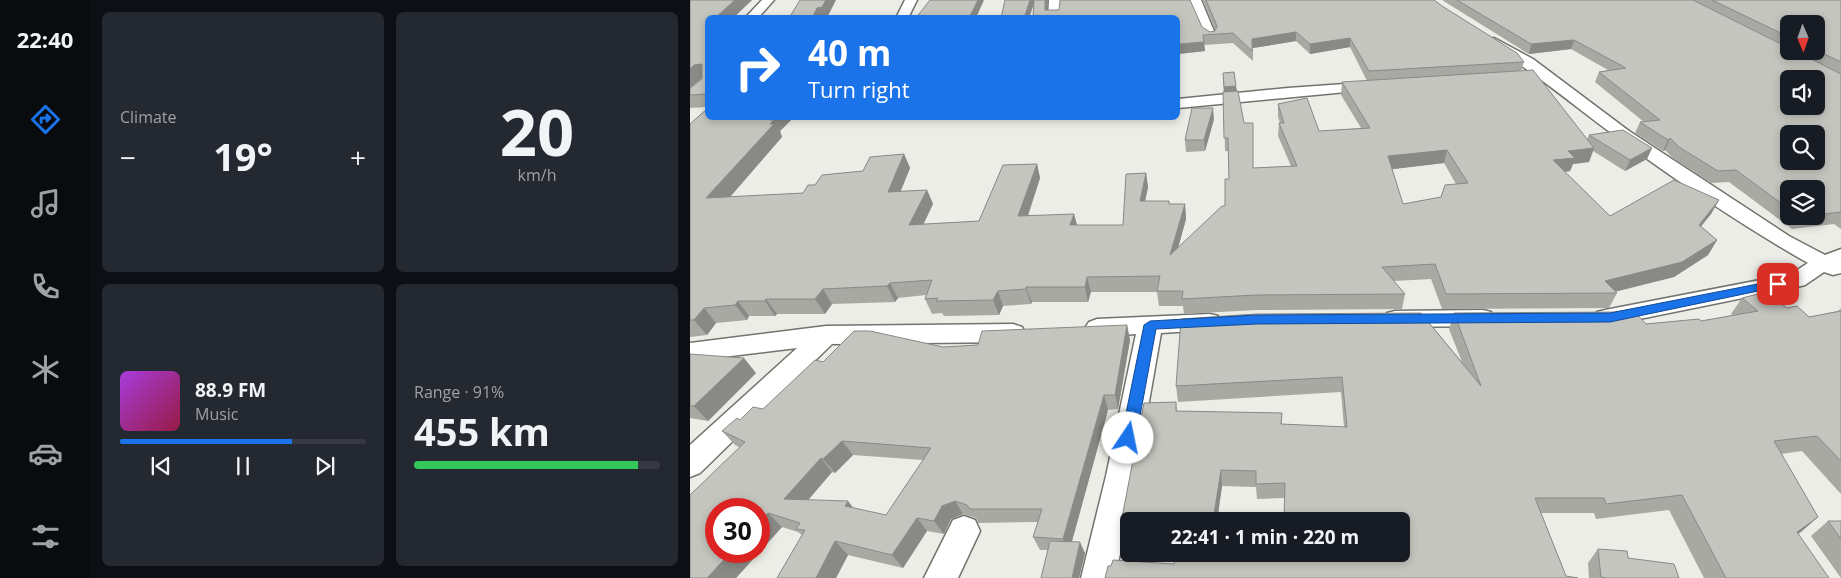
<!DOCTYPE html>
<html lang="en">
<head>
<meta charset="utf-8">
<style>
	:root { --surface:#171b24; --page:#242831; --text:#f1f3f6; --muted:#9ea1a6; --line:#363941; --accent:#1a73e8 }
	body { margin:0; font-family:"Open Sans",sans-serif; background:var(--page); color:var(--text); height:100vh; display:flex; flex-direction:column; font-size:19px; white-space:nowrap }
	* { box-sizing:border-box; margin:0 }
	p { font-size:16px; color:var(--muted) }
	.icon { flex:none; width:28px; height:28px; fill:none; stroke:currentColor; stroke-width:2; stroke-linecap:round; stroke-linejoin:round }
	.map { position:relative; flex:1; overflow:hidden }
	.side { display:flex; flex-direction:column; gap:12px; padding:12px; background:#0d0f14; width:600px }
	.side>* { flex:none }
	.hud { position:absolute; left:15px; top:15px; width:475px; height:105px; border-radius:8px; box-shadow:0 2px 8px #0003; background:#1a73e8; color:#fff; overflow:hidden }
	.needle { width:32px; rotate:178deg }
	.tools { position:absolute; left:1090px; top:15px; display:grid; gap:10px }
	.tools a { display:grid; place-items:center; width:45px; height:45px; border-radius:8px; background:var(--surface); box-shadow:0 2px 8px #0003; font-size:25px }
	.speed { position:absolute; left:15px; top:498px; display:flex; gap:10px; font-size:25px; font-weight:700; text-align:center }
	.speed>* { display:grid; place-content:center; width:65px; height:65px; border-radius:50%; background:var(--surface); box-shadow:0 2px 8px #0003; line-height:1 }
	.speed .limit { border:8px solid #d22; background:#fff; color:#111 }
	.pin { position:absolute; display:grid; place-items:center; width:42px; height:42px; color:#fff; margin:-21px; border-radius:10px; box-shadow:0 2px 8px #0006 }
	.me { position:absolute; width:55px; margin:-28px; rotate:11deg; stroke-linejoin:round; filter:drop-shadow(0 0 4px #0008) }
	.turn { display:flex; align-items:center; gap:18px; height:105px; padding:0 20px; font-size:22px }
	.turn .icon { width:65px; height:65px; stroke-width:2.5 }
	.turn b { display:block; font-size:35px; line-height:42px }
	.big { font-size:38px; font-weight:700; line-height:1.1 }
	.side .tile { flex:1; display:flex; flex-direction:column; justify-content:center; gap:8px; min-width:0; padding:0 18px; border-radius:8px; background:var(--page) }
	.side .dial { align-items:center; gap:0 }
	.dial b { font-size:65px; line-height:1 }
	.song { display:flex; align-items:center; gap:15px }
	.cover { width:60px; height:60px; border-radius:8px; background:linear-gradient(135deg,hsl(280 70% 55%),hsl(340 70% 35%)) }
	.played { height:5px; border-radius:2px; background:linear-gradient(90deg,var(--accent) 70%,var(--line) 70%) }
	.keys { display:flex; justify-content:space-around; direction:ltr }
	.heat { display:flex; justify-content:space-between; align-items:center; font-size:28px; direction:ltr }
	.charge { height:8px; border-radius:4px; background:linear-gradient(90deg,#34c759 91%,var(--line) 0) }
	.side .tiles { flex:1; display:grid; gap:12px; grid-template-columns:repeat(2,1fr) }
	.trip { position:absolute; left:430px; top:512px; width:290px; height:50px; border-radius:8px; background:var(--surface); box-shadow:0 2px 8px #0003; font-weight:700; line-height:50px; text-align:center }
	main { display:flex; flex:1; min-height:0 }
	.tabs { display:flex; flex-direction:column; width:90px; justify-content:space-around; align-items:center; background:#090b0e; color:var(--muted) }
	.tabs .icon { width:35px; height:35px }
	.tabs .active { color:var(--accent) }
	.tabs b { font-size:22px; color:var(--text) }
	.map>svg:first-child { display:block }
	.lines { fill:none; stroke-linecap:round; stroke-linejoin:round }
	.minor-casing { stroke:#72736d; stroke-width:3 }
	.minor { fill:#fff; fill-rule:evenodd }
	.wall { fill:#a9a9a3; fill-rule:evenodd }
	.shaded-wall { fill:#898a85 }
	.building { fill:#c4c5be; stroke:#898a85; fill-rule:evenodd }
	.route { fill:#1a73e8; stroke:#114b97 }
</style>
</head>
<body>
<main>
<nav class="tabs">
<b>22:40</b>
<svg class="icon active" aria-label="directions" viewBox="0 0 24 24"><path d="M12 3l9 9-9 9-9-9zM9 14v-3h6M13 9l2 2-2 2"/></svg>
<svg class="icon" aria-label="music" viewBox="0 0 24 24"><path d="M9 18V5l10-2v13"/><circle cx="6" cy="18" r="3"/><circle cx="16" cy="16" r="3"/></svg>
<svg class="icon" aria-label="phone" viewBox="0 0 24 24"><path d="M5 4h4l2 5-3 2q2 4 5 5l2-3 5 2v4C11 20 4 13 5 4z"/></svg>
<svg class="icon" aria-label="climate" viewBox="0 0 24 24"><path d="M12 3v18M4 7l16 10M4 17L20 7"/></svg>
<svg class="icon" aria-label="car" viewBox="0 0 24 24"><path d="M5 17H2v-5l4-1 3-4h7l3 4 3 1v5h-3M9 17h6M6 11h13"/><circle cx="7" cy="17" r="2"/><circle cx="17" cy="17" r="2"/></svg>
<svg class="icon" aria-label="filters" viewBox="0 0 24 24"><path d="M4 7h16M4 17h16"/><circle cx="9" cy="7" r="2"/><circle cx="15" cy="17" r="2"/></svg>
</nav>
<section class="side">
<div class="tiles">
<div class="tile"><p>Climate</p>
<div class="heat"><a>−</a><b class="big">19°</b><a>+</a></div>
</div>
<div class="tile dial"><b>20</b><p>km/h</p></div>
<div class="tile">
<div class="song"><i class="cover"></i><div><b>88.9 FM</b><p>Music</p></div></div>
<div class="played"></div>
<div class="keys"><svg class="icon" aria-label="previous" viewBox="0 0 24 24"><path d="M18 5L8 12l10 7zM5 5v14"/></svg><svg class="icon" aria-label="pause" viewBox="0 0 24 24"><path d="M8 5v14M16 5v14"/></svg><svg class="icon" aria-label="next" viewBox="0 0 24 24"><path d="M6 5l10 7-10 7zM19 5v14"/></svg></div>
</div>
<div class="tile"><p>Range · 91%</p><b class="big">455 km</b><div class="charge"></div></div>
</div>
</section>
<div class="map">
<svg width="1151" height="578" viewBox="0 0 1151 578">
	<rect width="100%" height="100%" fill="#ecede6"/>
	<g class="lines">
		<g class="minor-casing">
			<g id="minor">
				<polygon points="72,0 84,0 68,18 55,18"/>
				<polygon points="215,0 227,0 218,18 206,18"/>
				<polygon points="359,0 371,0 370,18 358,18"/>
				<polygon points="499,0 511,0 526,36 524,39 520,40 514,36"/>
				<path d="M804 38 843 59 939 131 1099 236 1135 255 1151 249V273L1143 275 1134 272 1115 285 1107 287 915 326 907 324 903 318 907 312 915 310 1101 274 1118 263C1052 226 989 182 928 138 885 107 845 72 799 45L798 42 799 39Z"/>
				<polygon points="683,82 688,83 690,86 688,89 488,108 488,99 598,88"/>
				<polygon points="793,310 801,312 805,318 801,324 793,326 705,327 697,325 693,319 697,313 705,311"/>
				<polygon points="520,314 528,316 532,322 528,328 520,330 471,333 446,476 425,578 391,578 416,476 446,334 407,337 399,334 395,328 399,322 407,319"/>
				<polygon points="323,324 332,327 335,333 332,339 323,342 142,344 10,473 0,477 0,445 107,348 0,361 0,343 136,326"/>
				<polygon points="274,516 285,520 290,531 268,578 234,578 263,520"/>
			</g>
		</g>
		<use href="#minor" class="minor"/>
	</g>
	<g class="wall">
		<polygon points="0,0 62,0 43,18 18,18 18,107 0,108 0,88 12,79 12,78 0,88"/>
		<path d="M315 0H358L357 10H369L370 0H500L512 27 520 32 525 30 513 0H744L752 6 827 53 834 62 831 71 843 70 897 139 899 135 933 130 962 148 957 159 935 171 903 151 899 162 883 164 880 171 875 172 920 216 984 180 1029 200 1021 214 1011 226 1027 240 1018 255 984 277 925 292 927 293 919 308 752 309 741 279 704 281 715 294 712 309 566 310 494 314 493 306H469L467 292H401L398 302H342L341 304 313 306 309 315 254 316 252 313 242 314 235 299 236 295 208 298 205 302 142 304 135 314H87L85 316H59L57 320 26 323 17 335 0 337V124L18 108V118H103L90 131 92 137 40 197 113 193 118 185H125L132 175 173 171 180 157 214 154 220 168 211 191 237 190 243 204 233 224 289 221 313 165 347 164 350 178 338 216 384 214 387 225H433L436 174 456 173 458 187 455 201H479L480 204H495L496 219 488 248 532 206H535V179H539L538 151H535L533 73 544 72 546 91H548L554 123H563V168L601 166 588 136 589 123H590L588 117V104L617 98 629 131 671 128 651 95 652 82 677 81 660 47 620 54 606 41 563 48V61L543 43 514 45 515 51 488 54V18H343L344 4 339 18H311ZM754 163 766 184 755 185 751 197 713 204 702 169Z"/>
		<path d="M752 0H1151V229L1144 224 1102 229 1039 182 1021 183 983 158 975 150 973 151 945 133 950 122H954L905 82 909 72 918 70 881 49 839 54ZM1099 24H1126V51H1099ZM1099 189H1126V216H1099Z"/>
		<polygon points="524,119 515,151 496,152 495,140"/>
		<polygon points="1076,292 1097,308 1107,306 1119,317 1148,311 1151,308 1151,494 1112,451 1091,454 1128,517 1108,534 1139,578 1014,578 979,510 906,519 904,513 851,513 876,576 888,578 415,578 418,566 421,566 423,560 484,564 486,554 711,554 711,521 594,521 594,498 567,499 566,487 532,486 527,521 439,521 439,538 435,538 431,523 454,403 486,402 487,411 592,413 592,424 654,427 651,392 488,402 486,386 491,319 566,314 731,313 772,362 759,329 764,313 928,312 942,309 956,324 1009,319 1011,321 1043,315 1041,314 1052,298"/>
		<path d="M437 325 440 340 428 409 418 410 382 541 395 553 389 578H351L358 550H350L343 537 348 522 288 523 286 518 273 514 261 519 254 534 237 531 213 568 158 555 146 578H87L112 535 108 532 92 527 46 578 49 447 45 445 32 431 50 420 73 409 133 362 253 347 288 345ZM163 455 233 460 196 515 118 500 142 472 145 473Z"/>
		<polygon points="0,354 66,373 18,421 0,418"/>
		<polygon points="1138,521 1151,521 1151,578 1121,536"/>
		<polygon points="908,549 938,558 989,578 899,578 898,563"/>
	</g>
	<g class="shaded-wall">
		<polygon points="45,0 62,0 43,18 25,18"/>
		<polygon points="136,0 146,0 137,18 122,18 127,8"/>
		<polygon points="288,0 294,0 286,18 279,18"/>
		<polygon points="340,0 345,0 339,18 334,18"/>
		<polygon points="355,0 358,0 357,18 355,10"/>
		<polygon points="606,32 606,41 563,48 562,39"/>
		<polygon points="660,38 660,47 620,54 620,44"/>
		<polygon points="884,40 881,49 839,54 841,44"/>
		<polygon points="514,42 515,51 488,54 488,44"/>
		<polygon points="12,64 12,78 0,88 0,69 4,65"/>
		<polygon points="546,86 547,91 534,93 534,87"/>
		<polygon points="523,108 524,119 515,151 514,140"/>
		<polygon points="83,118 103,118 90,131 92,137 26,213 16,198"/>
		<polygon points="980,138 975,150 973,151 978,140"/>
		<polygon points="904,148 899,162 883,164 880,171 858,174 863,160 878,151"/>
		<polygon points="962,148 957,159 935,171 940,160"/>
		<polygon points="757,150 754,163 696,170 698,156"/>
		<polygon points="214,154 220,168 204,206 198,192"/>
		<polygon points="347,164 350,178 333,230 328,216"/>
		<polygon points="456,173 458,187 452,215 450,201"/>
		<polygon points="237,190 243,204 226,240 219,225"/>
		<polygon points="1029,200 1021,214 1001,239 1009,225"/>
		<polygon points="495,204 496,219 482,270 480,255"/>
		<polygon points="384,214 388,229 380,225"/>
		<polygon points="1027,240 1018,255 984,277 919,293 915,281"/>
		<polygon points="397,277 401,292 398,302 395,287"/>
		<polygon points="200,283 208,298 205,302 197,286"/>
		<polygon points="336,287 342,302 341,304 336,289"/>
		<polygon points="133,289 142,304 135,314 125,299"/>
		<polygon points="308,291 313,306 309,315 303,300"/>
		<polygon points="76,299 87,314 85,316 75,301"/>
		<polygon points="48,301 59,316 57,320 45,305"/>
		<polygon points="14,308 26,323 17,335 4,320"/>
		<polygon points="437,325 440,340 428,409 425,395"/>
		<polygon points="54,358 66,373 18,421 4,406"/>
		<polygon points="414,395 418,410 379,552 373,539"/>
		<polygon points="152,441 163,455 145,473 133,459"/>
		<polygon points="131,458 142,472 107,513 94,499"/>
		<polygon points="531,470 532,486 527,521 523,521"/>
		<polygon points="158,501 169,515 155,506"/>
		<polygon points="265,501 273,514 261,519 254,534 244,521 252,506"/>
		<polygon points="78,513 92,527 46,578 17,578 42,551 69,551 69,523"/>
		<polygon points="1128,517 1111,532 1090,546 1107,532"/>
		<polygon points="227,518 237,531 213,568 202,555"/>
		<polygon points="145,541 158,555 146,578 126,578"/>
		<polygon points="390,542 395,553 389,578 382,578"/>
	</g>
	<g class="building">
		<polygon points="0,0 45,0 25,18 18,18 18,94 0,95 0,88 12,79 12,64 4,65 0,69"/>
		<polygon points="110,0 136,0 132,7 127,8 122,18 99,18"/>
		<polygon points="240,0 288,0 279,18 226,18"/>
		<polygon points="315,0 340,0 334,18 311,18"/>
		<polygon points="344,0 355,0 355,10 369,10 370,0 500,0 512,27 520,32 525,31 527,26 516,0 744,0 752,6 827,53 834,62 679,71 660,38 620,44 606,32 562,39 562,51 543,33 513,35 514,42 488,44 488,18 343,18"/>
		<path d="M767 0H1003L1099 48V51H1105L1151 74V212L1126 215V189H1099V209L1046 170 1028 171 989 147 980 138 978 140 950 122 970 120 909 72 936 68 884 40 841 44ZM1099 79H1126V106H1099ZM1099 134H1126V161H1099Z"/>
		<polygon points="1022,0 1151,0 1151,62 1126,50 1126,24 1099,24 1099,37"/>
		<path d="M843 70 904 148 878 151 885 158 863 160 920 216 984 180 1029 200 1009 225 1027 240 992 262 915 281 927 293 756 294 745 264 692 267 715 294 566 295 492 299 493 291H467L470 276 397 277 395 287H336V289L308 291 303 300 246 301 248 298 235 299 242 280 200 283 197 286 133 289 125 299H76L75 301H48L45 305 14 308 4 320H0V124L18 108V118H83L80 120H84L80 124H84L16 198 113 193 118 185H125L132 175 173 171 180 157 214 154 198 192 237 190 219 225 289 221 313 165 347 164 328 216 384 214 380 225H433L436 174 456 173 450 201H479V204H495L480 255 532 206H535V179H539L538 138H534L533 92 548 91 554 123H563V168L607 166 589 123H594L588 104 617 98 629 131 680 128 652 82ZM757 150 778 183 755 185 751 197 713 204 698 156Z"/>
		<polygon points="544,72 546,86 534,87 533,73"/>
		<polygon points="502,108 523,108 514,140 495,140"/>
		<polygon points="933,130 962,148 940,160 899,135"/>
		<polygon points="1076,292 1097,308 1107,306 1119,317 1151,311 1151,461 1127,436 1084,441 1128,517 1107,532 1139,578 1036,578 992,495 916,504 914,498 845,498 876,576 888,578 415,578 418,566 421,566 423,560 484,564 486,554 711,554 711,521 594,521 595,483 566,484 566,471 531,470 523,521 439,521 439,524 431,523 454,403 486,402 486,411 592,413 591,424 657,427 652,377 486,386 491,319 566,314 731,313 791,386 764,313 928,312 942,309 956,324 1009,319 1011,321 1068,311 1052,298"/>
		<path d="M437 325 425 395H414L373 539 343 537 352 509H280L277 505 265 501 252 506 244 521 227 518 202 555 145 541 126 578H87L115 530 106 529 110 523 78 513 69 523V509H26V551H42L17 578H0V495L55 442 32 431 47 418 50 420 63 407 73 409 125 360 133 362 164 331H180L253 347 288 345 292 331ZM152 441 241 448 196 515 155 506 158 501 94 499 131 458 133 459Z"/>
		<polygon points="0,354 54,358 4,406 0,406"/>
		<polygon points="1138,521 1151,521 1151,539"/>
		<polygon points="360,541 390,542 382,578 351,578"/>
		<polygon points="908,549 937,551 938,558 984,564 989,578 916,578 911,577"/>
	</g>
	<polygon class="route" points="1088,280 1092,281 1094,284 1092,286 920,322 566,324 466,329 446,438 443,442 438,444 433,442 431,438 454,325 460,321 566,315 920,313"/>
</svg>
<div class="tools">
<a><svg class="needle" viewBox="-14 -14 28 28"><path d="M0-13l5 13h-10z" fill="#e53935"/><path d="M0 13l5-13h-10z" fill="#9ea1a6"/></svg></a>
<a><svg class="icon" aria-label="sound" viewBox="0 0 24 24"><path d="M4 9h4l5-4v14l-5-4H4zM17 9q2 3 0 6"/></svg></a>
<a><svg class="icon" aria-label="search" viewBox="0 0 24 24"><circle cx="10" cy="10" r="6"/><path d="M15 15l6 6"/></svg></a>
<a><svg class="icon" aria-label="layers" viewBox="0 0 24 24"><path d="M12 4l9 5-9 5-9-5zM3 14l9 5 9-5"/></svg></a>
</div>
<div class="speed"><div class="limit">30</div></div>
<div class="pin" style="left:1088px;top:284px;background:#d93025"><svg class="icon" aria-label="arrive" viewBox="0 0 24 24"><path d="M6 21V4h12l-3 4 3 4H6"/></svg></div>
<svg class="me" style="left:438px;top:438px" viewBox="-20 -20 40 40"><circle r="19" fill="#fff"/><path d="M0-13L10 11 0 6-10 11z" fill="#1a73e8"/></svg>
<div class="trip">22:41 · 1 min · 220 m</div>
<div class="hud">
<div class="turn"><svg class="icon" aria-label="right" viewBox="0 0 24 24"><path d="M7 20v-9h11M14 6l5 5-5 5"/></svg><div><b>40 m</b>Turn right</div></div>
</div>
</div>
</main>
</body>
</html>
